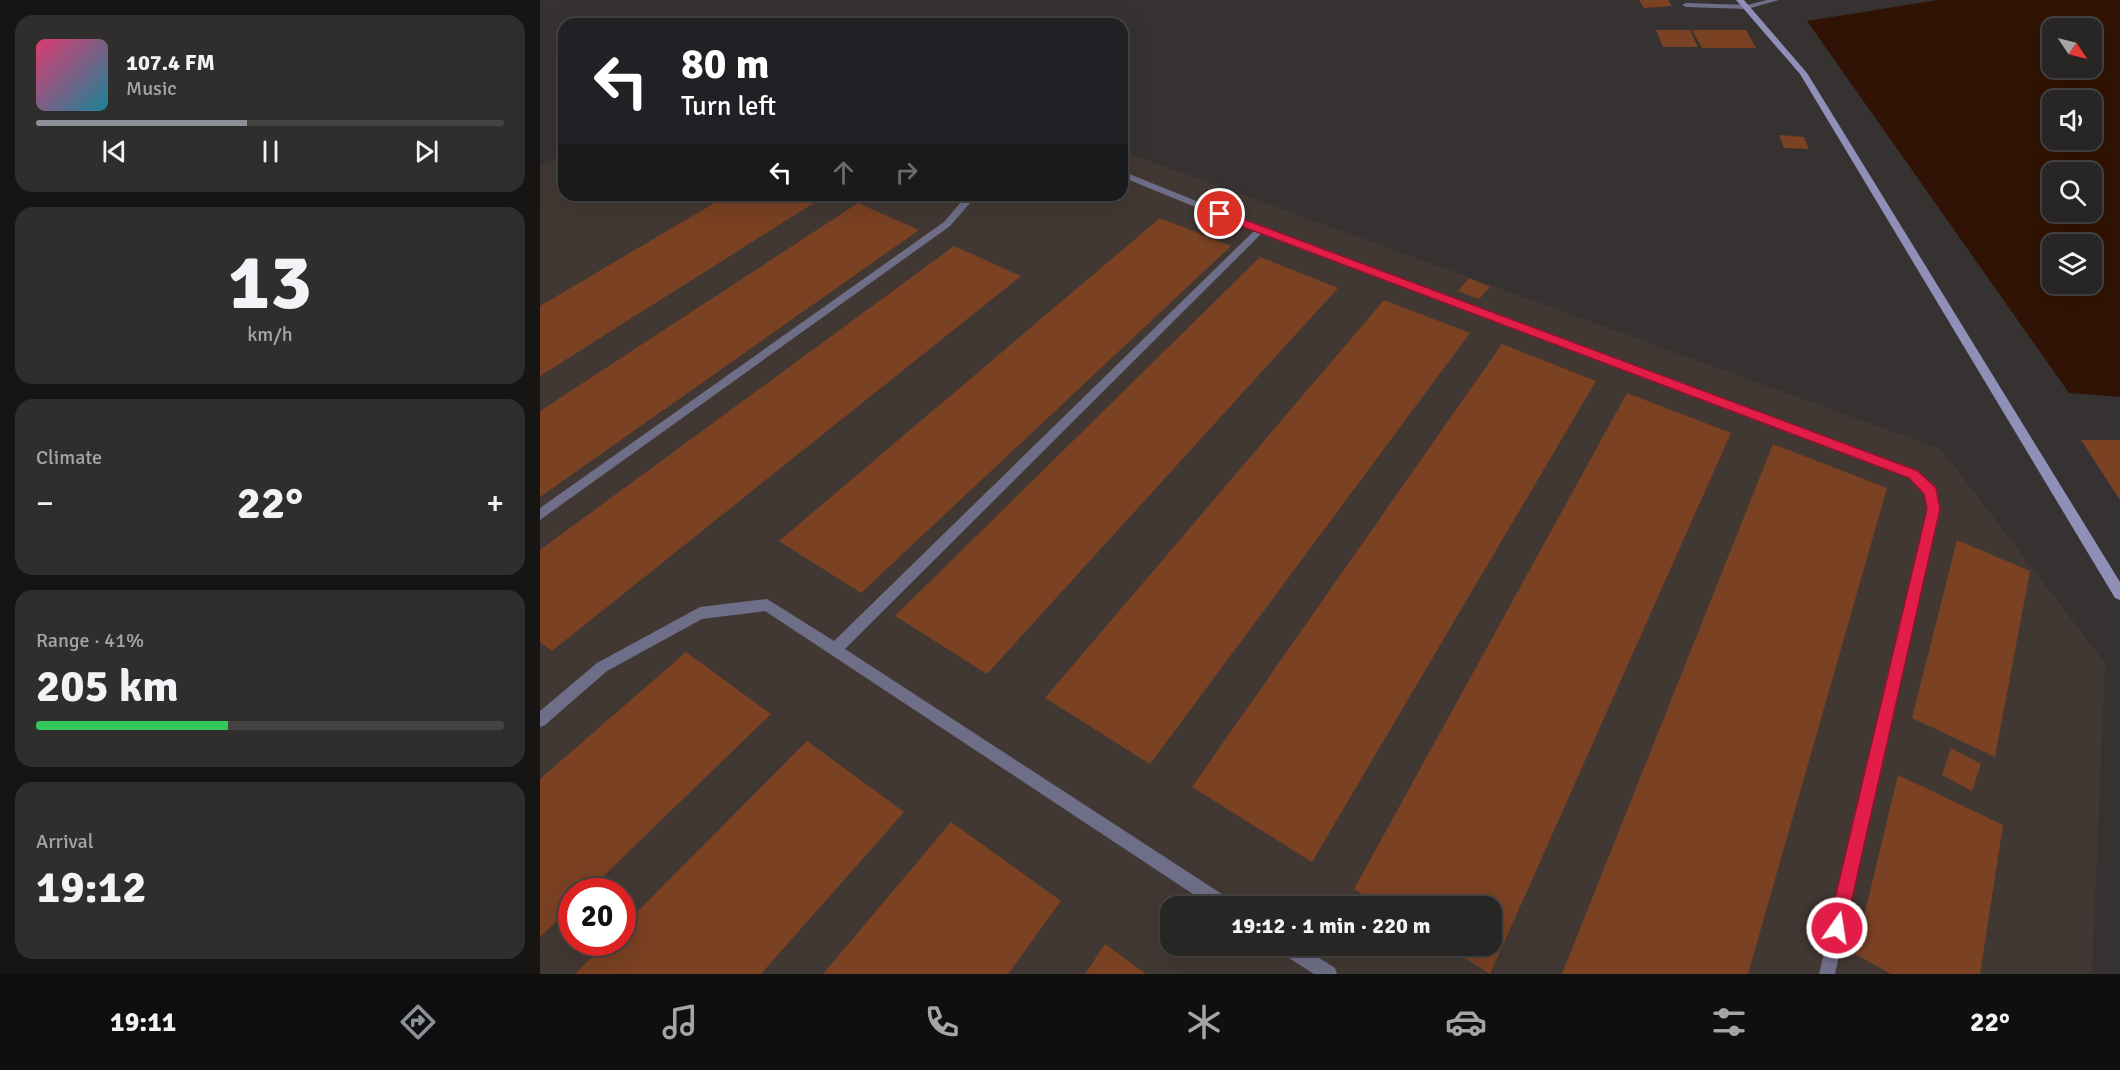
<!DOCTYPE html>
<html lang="en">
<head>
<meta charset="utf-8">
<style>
	:root { --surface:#282625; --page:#302e2d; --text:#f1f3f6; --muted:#a5a5a7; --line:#444342; --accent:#8c9099 }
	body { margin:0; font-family:Signika,sans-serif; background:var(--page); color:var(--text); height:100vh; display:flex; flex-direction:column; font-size:22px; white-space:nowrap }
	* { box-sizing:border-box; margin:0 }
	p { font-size:20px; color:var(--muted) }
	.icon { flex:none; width:33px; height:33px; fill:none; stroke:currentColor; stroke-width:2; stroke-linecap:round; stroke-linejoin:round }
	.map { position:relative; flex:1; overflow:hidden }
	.details { display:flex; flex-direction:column; gap:15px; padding:15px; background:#161514; width:540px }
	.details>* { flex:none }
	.hud { position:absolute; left:18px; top:18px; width:570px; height:183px; border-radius:18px; box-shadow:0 6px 24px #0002,0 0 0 2px var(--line); background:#202124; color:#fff; overflow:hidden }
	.needle { width:39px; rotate:125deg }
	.controls { position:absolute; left:1502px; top:18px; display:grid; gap:12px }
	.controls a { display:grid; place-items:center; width:60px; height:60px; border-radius:12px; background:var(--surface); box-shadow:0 6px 24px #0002,0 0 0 2px var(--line); font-size:30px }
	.speed { position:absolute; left:18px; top:878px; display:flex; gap:12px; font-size:30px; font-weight:700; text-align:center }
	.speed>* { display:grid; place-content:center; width:78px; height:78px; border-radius:50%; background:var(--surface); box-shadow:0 6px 24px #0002,0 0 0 2px var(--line); line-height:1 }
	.speed .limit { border:9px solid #d22; background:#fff; color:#111 }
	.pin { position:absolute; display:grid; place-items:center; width:51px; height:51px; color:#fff; margin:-26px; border:3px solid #fff; border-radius:50%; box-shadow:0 2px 6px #0007 }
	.me { position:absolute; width:66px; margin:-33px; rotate:13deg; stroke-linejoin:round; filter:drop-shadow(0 0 4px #0008) }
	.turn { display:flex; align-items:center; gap:21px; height:126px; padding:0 24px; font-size:27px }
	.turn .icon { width:78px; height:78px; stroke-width:2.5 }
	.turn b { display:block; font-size:42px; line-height:51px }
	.lanes { display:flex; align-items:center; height:57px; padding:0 24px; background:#0003; justify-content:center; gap:30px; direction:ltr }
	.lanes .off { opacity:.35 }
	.big { font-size:45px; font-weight:700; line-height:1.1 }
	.details .card { flex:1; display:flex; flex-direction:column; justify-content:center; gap:9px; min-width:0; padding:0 21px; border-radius:18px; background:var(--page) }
	.details .dial { align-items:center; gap:0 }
	.dial b { font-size:78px; line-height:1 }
	.song { display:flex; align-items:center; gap:18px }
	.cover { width:72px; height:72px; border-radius:9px; background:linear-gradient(135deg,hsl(340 70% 55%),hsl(190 70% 35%)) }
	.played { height:6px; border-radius:3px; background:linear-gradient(90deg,var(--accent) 45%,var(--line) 45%) }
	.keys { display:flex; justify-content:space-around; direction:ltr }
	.heat { display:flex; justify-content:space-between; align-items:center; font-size:33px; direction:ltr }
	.charge { height:9px; border-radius:4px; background:linear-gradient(90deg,#34c759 41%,var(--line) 0) }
	.trip { position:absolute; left:620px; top:896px; width:342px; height:60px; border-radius:18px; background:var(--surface); box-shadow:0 6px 24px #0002,0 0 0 2px var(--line); font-weight:700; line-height:60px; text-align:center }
	.tab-bar { display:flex; height:96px; justify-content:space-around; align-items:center; background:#100f0f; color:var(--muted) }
	.tab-bar .icon { width:42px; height:42px }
	.tab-bar .selected { color:var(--accent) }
	.tab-bar b { font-size:27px; color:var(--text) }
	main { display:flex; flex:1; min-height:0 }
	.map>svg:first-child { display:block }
	.built { fill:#423833; fill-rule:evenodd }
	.water { fill:#301304; fill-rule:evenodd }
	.building { fill:#7a4123 }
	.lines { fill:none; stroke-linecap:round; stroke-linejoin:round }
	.lane { fill:#6e6e88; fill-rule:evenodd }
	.secondary { fill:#8f8fb8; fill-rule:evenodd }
	.route { fill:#e11d48; stroke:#92132f; stroke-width:1.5 }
</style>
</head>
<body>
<main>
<section class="details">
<div class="card">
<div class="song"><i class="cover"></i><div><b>107.4 FM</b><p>Music</p></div></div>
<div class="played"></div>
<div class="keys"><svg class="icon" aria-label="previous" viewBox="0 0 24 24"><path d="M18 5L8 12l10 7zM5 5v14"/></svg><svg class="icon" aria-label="pause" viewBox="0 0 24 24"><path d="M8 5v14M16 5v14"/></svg><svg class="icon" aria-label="next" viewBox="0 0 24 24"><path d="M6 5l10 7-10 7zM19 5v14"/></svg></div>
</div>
<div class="card dial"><b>13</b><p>km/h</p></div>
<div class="card"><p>Climate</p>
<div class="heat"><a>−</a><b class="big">22°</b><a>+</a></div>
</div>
<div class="card"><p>Range · 41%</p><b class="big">205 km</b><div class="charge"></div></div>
<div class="card"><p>Arrival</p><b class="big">19:12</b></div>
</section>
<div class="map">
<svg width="1580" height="974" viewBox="0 0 1580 974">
	<rect width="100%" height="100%" fill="#363231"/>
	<path class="built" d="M582 151 1401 449 1565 663 1552 974H0V167L24 153V195H582ZM32 891H82V942H32ZM630 906H951V945H630Z"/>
	<path class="water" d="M1398 0H1580V397L1529 393 1267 21ZM1512 28H1551V68H1512ZM1512 100H1551V140H1512ZM1512 172H1551V212H1512ZM1512 244H1551V284H1512Z"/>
	<g class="building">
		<polygon points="1099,0 1128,0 1132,6 1104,8"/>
		<polygon points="1116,30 1150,30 1158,47 1123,47"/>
		<polygon points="1152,30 1206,30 1216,48 1162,48"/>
		<polygon points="1239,135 1264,137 1269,149 1244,148"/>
		<polygon points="188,195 270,195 280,199 0,376 0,306"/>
		<polygon points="318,203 379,230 0,497 0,411"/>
		<polygon points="620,218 691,246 321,593 239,541"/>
		<polygon points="414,246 481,276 12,651 0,642 0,550"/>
		<polygon points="720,257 798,288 447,674 355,616"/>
		<polygon points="929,278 950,287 939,299 918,291"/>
		<polygon points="844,300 930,333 610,764 505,698"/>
		<polygon points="962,344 1056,381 772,862 652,787"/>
		<polygon points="1087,393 1191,433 950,974 904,945 951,945 951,906 842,906 814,889"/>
		<polygon points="1541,440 1580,440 1580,500"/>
		<polygon points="1233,444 1347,488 1208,974 1022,974"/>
		<polygon points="1417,540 1490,571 1455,757 1372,718"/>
		<polygon points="146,652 231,714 48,891 32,891 32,907 0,937 0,779"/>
		<polygon points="267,741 364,812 221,974 35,974 67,942 82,942 82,927"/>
		<polygon points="1411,748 1441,764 1432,791 1402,775"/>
		<polygon points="1358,775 1463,825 1440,974 1351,974 1315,954"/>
		<polygon points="411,822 521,901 468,974 283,974"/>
		<polygon points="565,944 606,974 545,974"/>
	</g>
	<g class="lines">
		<g class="lane">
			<polygon points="1227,0 1239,0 1207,9 1146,7 1142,5 1146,3 1207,5"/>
			<polygon points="582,171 723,228 1378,471 1395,489 1399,509 1295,974 1279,974 1387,509 1385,494 1370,477 721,234 305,649 691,900 693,906 671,906 225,611 162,619 67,671 5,725 0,727 0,711 57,663 160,607 227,599 294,641 714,231 582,177"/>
			<polygon points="427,195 437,195 410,226 0,520 0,508 404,222"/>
			<polygon points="736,945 759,945 795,968 797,974 774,974 738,951"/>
		</g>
		<polygon class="secondary" points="1196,0 1204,0 1267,73 1580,582 1580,600 1575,598 1260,74"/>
	</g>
	<polygon class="route" points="677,212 684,212 1378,471 1396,488 1400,509 1304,934 1297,937 1291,934 1288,928 1387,509 1384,494 1369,478 677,217"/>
</svg>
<div class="controls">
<a><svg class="needle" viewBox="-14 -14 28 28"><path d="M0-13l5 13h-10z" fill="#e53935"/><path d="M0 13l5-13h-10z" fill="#a5a5a7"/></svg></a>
<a><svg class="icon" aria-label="sound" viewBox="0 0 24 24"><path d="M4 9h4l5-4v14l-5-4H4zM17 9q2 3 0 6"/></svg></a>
<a><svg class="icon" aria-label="search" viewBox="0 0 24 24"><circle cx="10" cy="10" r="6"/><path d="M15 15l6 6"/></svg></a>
<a><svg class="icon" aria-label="layers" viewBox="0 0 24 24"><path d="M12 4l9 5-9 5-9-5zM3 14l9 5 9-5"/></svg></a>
</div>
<div class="speed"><div class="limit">20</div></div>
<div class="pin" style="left:680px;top:214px;background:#d93025"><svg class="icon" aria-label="arrive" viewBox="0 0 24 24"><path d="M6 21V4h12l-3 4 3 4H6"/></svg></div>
<svg class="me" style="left:1297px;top:928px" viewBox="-20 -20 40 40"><circle r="17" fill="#e11d48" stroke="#fff" stroke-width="3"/><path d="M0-11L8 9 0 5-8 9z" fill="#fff"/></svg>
<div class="trip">19:12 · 1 min · 220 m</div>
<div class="hud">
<div class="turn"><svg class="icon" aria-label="left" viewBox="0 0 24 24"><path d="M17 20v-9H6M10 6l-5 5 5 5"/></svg><div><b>80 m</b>Turn left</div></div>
<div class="lanes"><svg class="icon" aria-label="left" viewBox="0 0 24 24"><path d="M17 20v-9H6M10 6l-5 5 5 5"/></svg><svg class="icon off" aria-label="ahead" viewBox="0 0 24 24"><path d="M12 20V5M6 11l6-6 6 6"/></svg><svg class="icon off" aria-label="right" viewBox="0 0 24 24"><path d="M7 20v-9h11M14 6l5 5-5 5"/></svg></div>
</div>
</div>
</main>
<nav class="tab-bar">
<b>19:11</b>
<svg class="icon selected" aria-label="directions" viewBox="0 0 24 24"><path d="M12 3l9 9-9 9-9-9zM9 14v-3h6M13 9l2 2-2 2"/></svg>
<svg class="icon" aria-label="music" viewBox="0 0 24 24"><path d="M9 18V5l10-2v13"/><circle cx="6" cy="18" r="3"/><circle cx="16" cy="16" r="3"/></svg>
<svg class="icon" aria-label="phone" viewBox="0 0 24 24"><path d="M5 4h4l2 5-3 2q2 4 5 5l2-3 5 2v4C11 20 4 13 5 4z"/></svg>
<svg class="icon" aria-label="climate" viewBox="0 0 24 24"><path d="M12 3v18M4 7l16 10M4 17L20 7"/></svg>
<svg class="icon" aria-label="car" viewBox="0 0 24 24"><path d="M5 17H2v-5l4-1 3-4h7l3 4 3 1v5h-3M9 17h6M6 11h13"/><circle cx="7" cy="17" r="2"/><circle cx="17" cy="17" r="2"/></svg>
<svg class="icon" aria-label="filters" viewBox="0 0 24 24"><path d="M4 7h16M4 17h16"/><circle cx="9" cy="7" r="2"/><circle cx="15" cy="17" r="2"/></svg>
<b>22°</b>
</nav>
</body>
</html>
